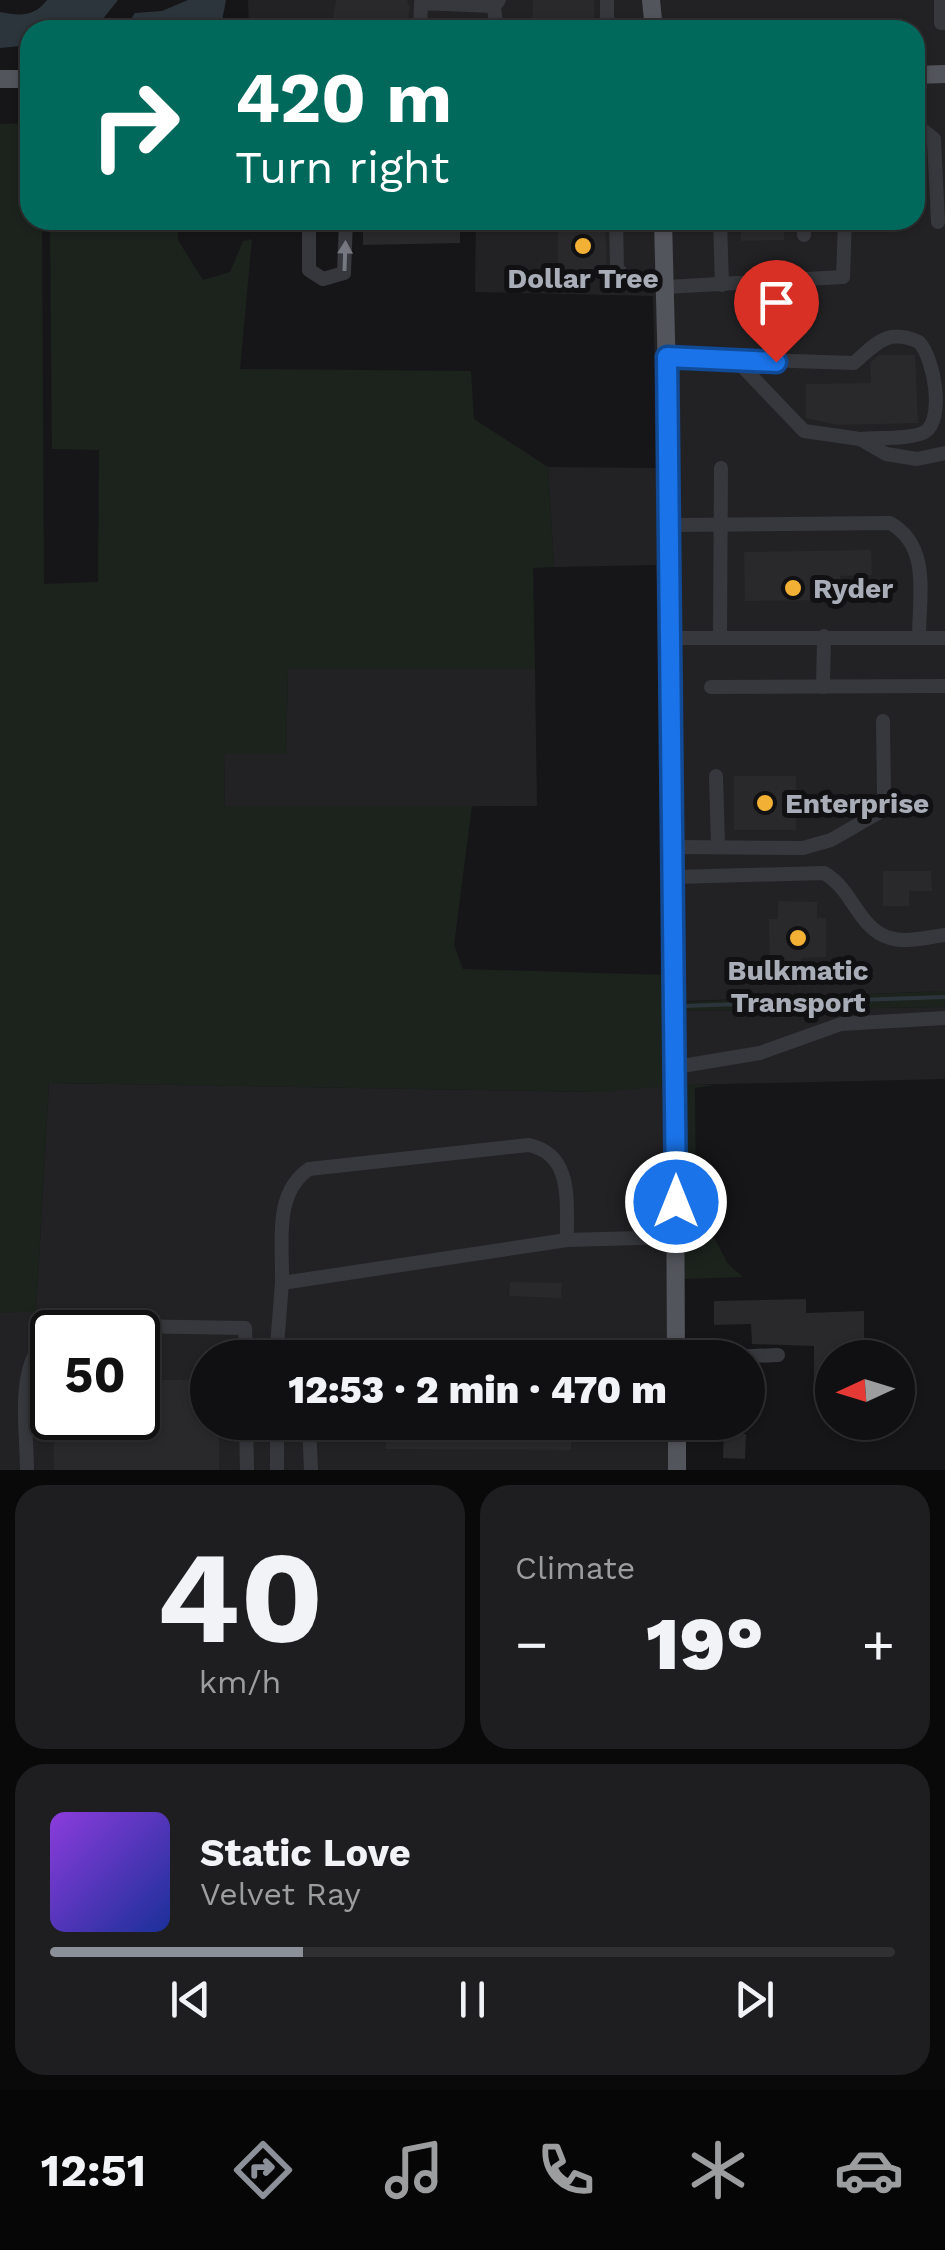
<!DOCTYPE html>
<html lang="en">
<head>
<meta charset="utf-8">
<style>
	:root { --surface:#101012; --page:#1e1e20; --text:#f1f3f6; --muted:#9c9d9f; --line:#303032; --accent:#8c9099 }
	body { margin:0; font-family:"Work Sans",sans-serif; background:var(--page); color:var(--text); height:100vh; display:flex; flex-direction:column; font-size:38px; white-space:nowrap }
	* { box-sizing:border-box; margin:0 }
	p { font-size:32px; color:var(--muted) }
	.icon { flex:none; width:55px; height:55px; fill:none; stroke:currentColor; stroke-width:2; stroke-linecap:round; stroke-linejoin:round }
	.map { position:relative; height:1470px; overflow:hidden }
	.panel { display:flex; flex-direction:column; gap:15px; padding:15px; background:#09090a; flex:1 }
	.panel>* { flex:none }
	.hud { position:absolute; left:20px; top:20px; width:905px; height:210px; border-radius:30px; box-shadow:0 2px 8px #0004,0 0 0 2px var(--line); background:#00695c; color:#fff; overflow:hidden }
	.needle { width:65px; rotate:266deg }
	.tools { position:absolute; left:815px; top:1340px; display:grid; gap:20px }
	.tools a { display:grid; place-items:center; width:100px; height:100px; border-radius:50%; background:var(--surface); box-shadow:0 2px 8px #0004,0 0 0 2px var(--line); font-size:50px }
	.speed { position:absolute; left:30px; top:1310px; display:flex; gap:20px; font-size:50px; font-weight:700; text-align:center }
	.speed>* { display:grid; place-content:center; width:130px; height:130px; border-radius:50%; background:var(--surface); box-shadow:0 2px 8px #0004,0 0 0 2px var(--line); line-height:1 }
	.speed .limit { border:5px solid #111; border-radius:15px; background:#fff; color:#111 }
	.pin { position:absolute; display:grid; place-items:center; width:85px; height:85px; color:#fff; margin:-102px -42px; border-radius:50% 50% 50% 0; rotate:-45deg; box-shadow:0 0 10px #0007 }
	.pin .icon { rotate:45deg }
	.me { position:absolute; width:110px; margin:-55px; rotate:0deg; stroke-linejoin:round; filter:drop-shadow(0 0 8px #0008) }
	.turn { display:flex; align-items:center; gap:35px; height:210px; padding:0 50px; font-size:45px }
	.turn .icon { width:130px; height:130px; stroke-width:2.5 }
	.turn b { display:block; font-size:70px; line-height:85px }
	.big { font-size:75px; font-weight:800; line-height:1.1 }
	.panel .tile { flex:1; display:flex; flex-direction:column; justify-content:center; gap:15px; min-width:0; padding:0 35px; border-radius:30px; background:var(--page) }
	.panel .dial { align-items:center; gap:0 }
	.dial b { font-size:130px; line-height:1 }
	.song { display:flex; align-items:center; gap:30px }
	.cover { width:120px; height:120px; border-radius:15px; background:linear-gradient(135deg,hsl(270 70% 55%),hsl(230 70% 35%)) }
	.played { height:10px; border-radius:5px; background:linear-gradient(90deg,var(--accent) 30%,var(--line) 30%) }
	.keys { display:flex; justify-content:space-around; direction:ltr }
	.heat { display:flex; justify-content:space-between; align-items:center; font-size:55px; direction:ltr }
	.panel .tiles { flex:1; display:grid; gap:15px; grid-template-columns:1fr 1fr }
	.tile:last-child { grid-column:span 2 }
	.trip { position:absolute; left:190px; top:1340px; width:575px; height:100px; border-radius:50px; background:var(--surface); box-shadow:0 2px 8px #0004,0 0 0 2px var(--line); font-weight:800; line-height:100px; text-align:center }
	.dock { display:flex; height:160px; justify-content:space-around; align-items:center; background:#060607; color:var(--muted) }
	.dock .icon { width:70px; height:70px }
	.dock .on { color:var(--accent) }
	.dock b { font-size:45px; color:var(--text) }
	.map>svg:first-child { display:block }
	.built { fill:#222225; fill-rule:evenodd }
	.green { fill:#1c231d }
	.water { fill:#2c353c }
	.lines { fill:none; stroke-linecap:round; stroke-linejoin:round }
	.stream { stroke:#2c353c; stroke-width:4 }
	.building { fill:#29292c }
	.minor { stroke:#37383d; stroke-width:14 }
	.major { stroke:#53555c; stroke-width:18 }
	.oneway { fill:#757881 }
	.route-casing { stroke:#114b97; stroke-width:25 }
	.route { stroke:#1a73e8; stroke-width:18 }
	.poi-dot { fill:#f2b134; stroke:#111113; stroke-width:4 }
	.labels { text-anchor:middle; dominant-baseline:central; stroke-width:10; stroke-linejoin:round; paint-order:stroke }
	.poi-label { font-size:28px; font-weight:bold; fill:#a8adb8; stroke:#111113 }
</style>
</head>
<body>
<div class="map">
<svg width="945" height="1470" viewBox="0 0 945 1470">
	<rect width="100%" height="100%" fill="#161618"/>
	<g class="built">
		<polygon points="248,0 945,0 945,991 665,1002 656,565 554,567 548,467 657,468 653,296 475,292 476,220 915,220 915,30 249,30"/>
		<polygon points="288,669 535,669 537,806 225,807 224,754 286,754"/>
		<path d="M945 1007V1079L681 1085 684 1357 208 1358V1422L685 1423 686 1470H0V1313L36 1311 49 1083 602 1092 682 1011ZM52 1332H138V1418H52Z"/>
	</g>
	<g class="green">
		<polygon points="30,123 30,220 42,220 44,584 98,582 99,450 52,449 50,220 178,220 178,240 203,280 230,272 243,241 252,239 240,369 471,371 474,419 548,467 554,567 533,568 535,669 288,669 286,754 224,754 225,806 472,806 454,945 463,969 665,975 668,1086 602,1092 49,1083 36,1312 0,1313 0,124"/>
		<polygon points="945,991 945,1007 682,1011 681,1002"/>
		<polygon points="681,1084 715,1085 695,1088 696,1203 728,1264 743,1277 684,1279"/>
	</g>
	<g class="water">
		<path d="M47 0H118L94 30H30V45L0 48V12C20 16 34 17 47 0Z"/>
		<polygon points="188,0 226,0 221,26 123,30 135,13 162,11"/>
	</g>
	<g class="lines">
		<polyline class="stream" points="684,1006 945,997"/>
	</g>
	<g class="building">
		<polygon points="336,0 407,0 410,8 406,30 337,30 337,19 333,19"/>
		<polygon points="533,0 594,0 594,24 532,23"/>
		<polygon points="915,155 924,155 926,185 915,185"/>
		<polygon points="363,220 460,220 460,243 363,245"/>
		<polygon points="558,220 605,220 607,271 558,271"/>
		<polygon points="741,220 784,220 784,240 741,241"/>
		<polygon points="879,355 915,355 918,423 838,425 806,418 806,384 871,383 870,363"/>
		<polygon points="871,550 872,575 840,576 841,600 745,601 744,552"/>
		<rect x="734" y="776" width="62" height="54"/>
		<polygon points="883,871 931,871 932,891 909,891 909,906 883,906"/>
		<polygon points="778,901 817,902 817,918 826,918 826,957 801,958 802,981 770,983 769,919 778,919"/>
		<polygon points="510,1282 562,1283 561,1298 509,1296"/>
		<polygon points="806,1299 806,1313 864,1311 864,1358 832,1358 832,1380 814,1381 814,1346 752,1344 751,1324 714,1325 714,1301"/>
		<polygon points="138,1380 208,1380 208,1422 219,1422 219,1470 54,1470 54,1418 138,1418"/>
		<polygon points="386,1422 571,1422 571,1450 386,1449"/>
		<polygon points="724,1433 746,1434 745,1459 723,1458"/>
	</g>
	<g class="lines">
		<g class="minor">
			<polyline points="941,0 941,23 945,23"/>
			<polyline points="493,1 497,30"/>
			<polyline points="420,30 421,3 494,6 499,0"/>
			<polyline points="607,30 607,0"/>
			<polyline points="915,124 934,139 938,222"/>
			<polyline points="309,220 309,270 323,279 344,273 346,220"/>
			<polyline points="616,220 617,268 629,282 666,282"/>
			<polyline points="720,220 722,285"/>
			<polyline points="804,220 804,235"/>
			<polyline points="666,287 843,277 845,220"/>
			<path d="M667 357 854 363C875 345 887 327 919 342 934 358 945 419 925 432 908 440 878 437 860 439"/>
			<polyline points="737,361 804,431 860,439 886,454 917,459 945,453"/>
			<path d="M671 525 890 523C931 546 919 596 919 637"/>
			<polyline points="720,636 721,468"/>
			<polyline points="673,638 945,638"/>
			<polyline points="711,687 945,686"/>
			<polyline points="823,687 824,636"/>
			<polyline points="716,776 718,847"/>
			<polyline points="674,847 803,848 831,840 878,813 884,796 883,721"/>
			<path d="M675 877 824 873C853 889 858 929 890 938 905 943 929 937 945 935"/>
			<polyline points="676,1067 760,1053 841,1024 945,1018"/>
			<path d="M282 1283C283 1242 273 1194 309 1169L529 1145C574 1155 566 1203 567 1240"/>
			<polyline points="276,1358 282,1283 567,1240 676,1237"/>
			<polyline points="343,1358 361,1352 547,1352 570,1358"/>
			<polyline points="706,1358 778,1355"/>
			<polyline points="246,1422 247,1470"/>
			<polyline points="277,1422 277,1470"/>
			<polyline points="309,1422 311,1470"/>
			<path d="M27 1470C27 1421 11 1347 67 1325L245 1328 246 1358"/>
		</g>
		<g class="major">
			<polyline points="651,0 654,30"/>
			<polyline points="915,75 945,74"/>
			<polyline points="0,79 30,79"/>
			<polyline points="663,220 672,571 676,1358"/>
			<polyline points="677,1422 677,1470"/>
		</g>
	</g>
	<defs><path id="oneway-solid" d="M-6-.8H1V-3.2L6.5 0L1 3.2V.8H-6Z" transform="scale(2.5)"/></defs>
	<use class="oneway" href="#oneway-solid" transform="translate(345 256) rotate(-88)"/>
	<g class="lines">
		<g class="route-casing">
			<polyline id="route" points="676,1202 667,357 776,362"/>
		</g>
		<use href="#route" class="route"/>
	</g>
	<g class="poi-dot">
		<circle cx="583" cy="246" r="10"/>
		<circle cx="793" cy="588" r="10"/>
		<circle cx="765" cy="803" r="10"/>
		<circle cx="798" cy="938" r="10"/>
	</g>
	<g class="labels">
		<g class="poi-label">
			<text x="583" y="278">Dollar Tree</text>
			<text x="813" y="588" text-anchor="start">Ryder</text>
			<text x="785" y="803" text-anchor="start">Enterprise</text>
			<text x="798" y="970">Bulkmatic<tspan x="798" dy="32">Transport</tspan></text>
		</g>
	</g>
</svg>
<div class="tools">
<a><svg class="needle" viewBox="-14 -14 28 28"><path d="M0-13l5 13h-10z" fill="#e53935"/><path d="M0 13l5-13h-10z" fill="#9c9d9f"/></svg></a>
</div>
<div class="speed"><div class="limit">50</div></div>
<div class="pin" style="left:776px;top:362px;background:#d93025"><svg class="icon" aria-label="arrive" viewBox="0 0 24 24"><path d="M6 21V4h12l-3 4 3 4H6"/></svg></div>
<svg class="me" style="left:676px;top:1202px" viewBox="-20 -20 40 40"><circle r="17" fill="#1a73e8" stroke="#fff" stroke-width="3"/><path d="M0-11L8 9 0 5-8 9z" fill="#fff"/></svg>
<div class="trip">12:53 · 2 min · 470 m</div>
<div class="hud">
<div class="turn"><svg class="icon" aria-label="right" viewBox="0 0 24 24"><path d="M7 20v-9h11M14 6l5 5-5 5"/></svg><div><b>420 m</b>Turn right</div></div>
</div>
</div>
<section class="panel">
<div class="tiles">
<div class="tile dial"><b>40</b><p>km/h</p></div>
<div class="tile"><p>Climate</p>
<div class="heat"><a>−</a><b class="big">19°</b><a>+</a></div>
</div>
<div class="tile">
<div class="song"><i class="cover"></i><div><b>Static Love</b><p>Velvet Ray</p></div></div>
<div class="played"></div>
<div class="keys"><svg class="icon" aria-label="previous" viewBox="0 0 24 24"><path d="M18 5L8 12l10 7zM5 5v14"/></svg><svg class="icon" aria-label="pause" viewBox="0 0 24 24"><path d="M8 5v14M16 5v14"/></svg><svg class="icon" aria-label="next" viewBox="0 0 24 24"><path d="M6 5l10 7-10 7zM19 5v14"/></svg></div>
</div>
</div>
</section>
<nav class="dock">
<b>12:51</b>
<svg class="icon on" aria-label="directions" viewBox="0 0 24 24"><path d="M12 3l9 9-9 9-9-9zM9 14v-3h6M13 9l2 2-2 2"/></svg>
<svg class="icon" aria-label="music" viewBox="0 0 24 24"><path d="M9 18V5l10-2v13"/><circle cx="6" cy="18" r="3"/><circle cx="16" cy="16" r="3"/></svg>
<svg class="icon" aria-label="phone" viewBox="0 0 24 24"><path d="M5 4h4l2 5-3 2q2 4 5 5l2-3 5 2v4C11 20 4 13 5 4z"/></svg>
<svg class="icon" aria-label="climate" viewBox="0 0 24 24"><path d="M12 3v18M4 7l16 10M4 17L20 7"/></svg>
<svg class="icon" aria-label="car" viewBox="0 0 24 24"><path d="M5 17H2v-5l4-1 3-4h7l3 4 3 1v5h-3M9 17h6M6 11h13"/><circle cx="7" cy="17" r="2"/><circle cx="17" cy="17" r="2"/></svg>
</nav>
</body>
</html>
